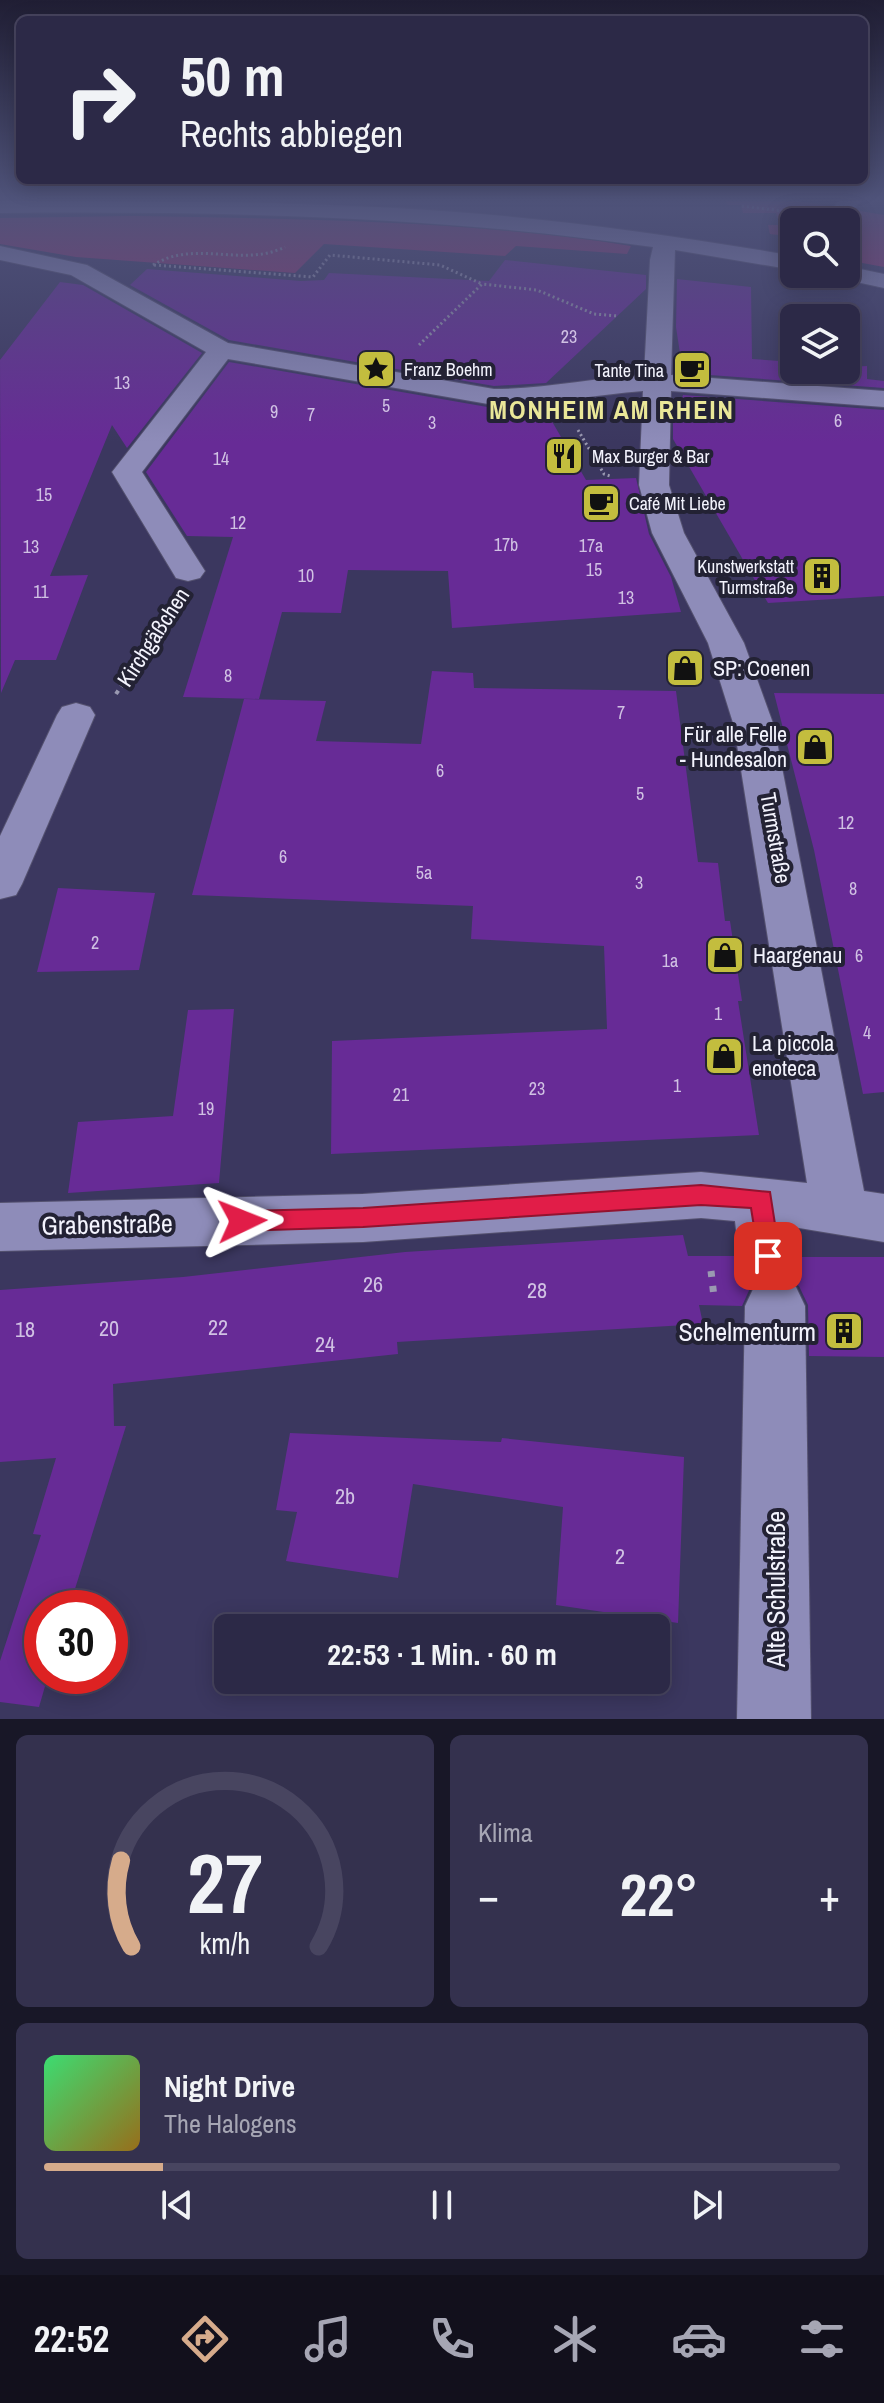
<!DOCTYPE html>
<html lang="de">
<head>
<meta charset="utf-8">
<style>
	:root { --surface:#2c2947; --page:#34314e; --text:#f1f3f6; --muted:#a6a6b4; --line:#484560; --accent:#d6ab8b }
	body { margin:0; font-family:"Archivo Narrow",sans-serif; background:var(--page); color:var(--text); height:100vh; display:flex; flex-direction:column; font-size:30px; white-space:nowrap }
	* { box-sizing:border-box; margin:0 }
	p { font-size:26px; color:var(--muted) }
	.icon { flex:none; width:44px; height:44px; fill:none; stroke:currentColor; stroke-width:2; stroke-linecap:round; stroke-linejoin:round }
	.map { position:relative; height:1719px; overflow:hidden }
	.details { display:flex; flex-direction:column; gap:16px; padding:16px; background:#181727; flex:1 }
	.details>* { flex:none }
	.guide { position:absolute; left:16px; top:16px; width:852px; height:168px; border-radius:12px; box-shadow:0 4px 20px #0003,0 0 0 2px var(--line); background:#2c2947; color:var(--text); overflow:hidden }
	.buttons { position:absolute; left:780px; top:208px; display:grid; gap:16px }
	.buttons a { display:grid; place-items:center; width:80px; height:80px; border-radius:12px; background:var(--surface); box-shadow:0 4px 20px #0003,0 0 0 2px var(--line); font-size:40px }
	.speed { position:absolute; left:24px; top:1590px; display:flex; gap:16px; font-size:40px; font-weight:700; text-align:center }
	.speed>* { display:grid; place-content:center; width:104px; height:104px; border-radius:50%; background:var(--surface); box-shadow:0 4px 20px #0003,0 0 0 2px var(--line); line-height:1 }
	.speed .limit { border:12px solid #d22; background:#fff; color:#111 }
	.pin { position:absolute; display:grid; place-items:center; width:68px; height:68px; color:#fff; margin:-34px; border-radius:16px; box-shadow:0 4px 12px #0006 }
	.me { position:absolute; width:88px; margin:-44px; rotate:88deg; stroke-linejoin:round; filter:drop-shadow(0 0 6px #0008) }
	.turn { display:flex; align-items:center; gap:28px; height:168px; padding:0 32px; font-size:36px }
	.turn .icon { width:104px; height:104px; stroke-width:2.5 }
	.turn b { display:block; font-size:56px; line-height:68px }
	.big { font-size:60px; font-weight:700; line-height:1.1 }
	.details .card { flex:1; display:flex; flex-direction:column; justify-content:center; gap:12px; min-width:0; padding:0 28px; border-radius:12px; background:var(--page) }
	.details .dial { align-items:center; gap:0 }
	.dial svg { height:208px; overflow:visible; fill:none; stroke:var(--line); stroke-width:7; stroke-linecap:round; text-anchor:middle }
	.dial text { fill:var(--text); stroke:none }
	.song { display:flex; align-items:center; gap:24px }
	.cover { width:96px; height:96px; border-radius:12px; background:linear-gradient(135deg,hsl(140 70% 55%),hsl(40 70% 35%)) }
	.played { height:8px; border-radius:4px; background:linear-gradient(90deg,var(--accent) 15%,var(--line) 15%) }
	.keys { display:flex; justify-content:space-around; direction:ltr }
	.heat { display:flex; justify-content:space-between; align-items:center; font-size:44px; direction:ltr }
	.details .tiles { flex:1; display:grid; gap:16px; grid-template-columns:1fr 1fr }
	.card:last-child { grid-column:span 2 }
	.trip { position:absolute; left:214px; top:1614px; width:456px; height:80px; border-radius:12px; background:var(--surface); box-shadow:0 4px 20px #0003,0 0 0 2px var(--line); font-weight:700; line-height:80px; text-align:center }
	.tab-bar { display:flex; height:128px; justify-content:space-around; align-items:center; background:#12101c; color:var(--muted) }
	.tab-bar .icon { width:56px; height:56px }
	.tab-bar .current { color:var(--accent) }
	.tab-bar b { font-size:36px; color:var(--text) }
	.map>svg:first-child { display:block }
	.green { fill:#93326d }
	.building { fill:#672b96 }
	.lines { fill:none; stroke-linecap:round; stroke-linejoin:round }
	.minor-casing { stroke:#54516f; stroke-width:2 }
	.path-far2 { stroke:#9a99b1; stroke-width:3; stroke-dasharray:2 3; stroke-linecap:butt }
	.path-far1 { stroke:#9a99b1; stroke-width:4; stroke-dasharray:4 5; stroke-linecap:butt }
	.path { stroke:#9a99b1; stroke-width:7; stroke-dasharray:6 9; stroke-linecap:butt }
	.minor { fill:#8e8cb9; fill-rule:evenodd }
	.route { fill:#e11d48; stroke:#92132f; stroke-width:2 }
	.labels { text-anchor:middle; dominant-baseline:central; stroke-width:8; stroke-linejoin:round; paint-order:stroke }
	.number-label { font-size:18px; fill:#d0c1e3 }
	.far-poi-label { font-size:18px; fill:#f3f3fd; stroke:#232234; text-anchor:start }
	.street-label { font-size:22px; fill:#f3f3fd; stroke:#232234 }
	.poi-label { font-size:22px; fill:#f3f3fd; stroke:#232234; text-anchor:start }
	.near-number-label { font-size:22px; fill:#d0c1e3 }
	.far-district-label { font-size:26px; font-weight:bold; letter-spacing:2px; fill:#eae798; stroke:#232234 }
	.near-street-label { font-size:26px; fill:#f3f3fd; stroke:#232234 }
	.near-poi-label { font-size:26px; fill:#f3f3fd; stroke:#232234; text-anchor:end }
</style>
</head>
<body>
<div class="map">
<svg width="884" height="1719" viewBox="0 0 884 1719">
	<rect width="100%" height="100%" fill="#3b375f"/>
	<g class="green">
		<polygon points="726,201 797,201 829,206 812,222 794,222 794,237 770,234 768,225 780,225 776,213 743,213 741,205 728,205"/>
		<polygon points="854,210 884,215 884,267 846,260 846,222 842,222"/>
		<path d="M134 216C300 219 467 220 631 246L627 254 516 246 505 256 324 244 295 273 76 257 0 244V218Z"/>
	</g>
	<g class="building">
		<polygon points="505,260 646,275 646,289 546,383 494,386 229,340 130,285 147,269 301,281 324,280 329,273 489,281"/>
		<polygon points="677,279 751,287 752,359 794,362 794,370 867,366 867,379 884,381 884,388 683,373 676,327"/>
		<polygon points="60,282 83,285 202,353 127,448 112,425 50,576 88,575 56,660 15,660 1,693 0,360"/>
		<polygon points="229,362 493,408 520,407 514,413 550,418 586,480 636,478 649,534 671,577 681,612 452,628 448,571 348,570 341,613 282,612 259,699 183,697 233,537 187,536 146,472"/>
		<polygon points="683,395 884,410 884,596 768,603 673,439 673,423"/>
		<polygon points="432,671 473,673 474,688 676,691 698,862 718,863 725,921 730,921 742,1001 738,1001 759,1135 331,1154 332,1041 607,1029 604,946 471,939 473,906 192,895 244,699 326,701 316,741 421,744"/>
		<polygon points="774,693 884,694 884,1092 863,1094 814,850"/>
		<polygon points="58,888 155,893 139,970 37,972"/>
		<polygon points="234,1009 219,1183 68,1193 78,1122 173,1116 188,1010"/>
		<polygon points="683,1235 688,1256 736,1256 745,1275 760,1281 751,1286 742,1306 699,1305 703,1324 397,1342 398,1354 113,1384 114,1426 126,1426 69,1608 42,1608 42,1676 48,1676 39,1707 0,1702 0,1661 41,1535 33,1534 56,1458 0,1462 0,1290 183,1277 405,1252"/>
		<polygon points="800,1257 884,1257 884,1357 809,1356 808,1305 799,1286 783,1279 791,1275"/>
		<polygon points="290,1433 501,1442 502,1438 684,1457 678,1623 556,1605 563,1507 413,1484 398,1578 286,1561 297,1512 276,1510"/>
	</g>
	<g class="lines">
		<g class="minor-casing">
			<g id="minor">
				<path d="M0 201C132 201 264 201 395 208 529 215 662 233 794 256V270L675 250 671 375 884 391V407L671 391 669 485 684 533 744 643 774 726 864 1191 884 1194V1242L793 1227 797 1256 788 1274 768 1281 748 1274 739 1256 735 1221 701 1218 363 1242 0 1251V1203L363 1194 701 1172 807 1183 734 726 708 643 652 533 639 485 643 391C593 395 544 405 494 405L228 359 142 472 205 571 200 578 188 581 176 578 112 472 206 352 71 275 0 260V246L87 265 228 343 494 389C544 389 593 378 644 375L650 260 653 247C437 216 219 211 0 213Z"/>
				<polygon points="839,201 861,201 841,222 817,222"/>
				<polygon points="846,266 884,274 884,288 838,278 835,274 846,274"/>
				<polygon points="76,703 90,707 95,715 22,884 16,895 0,899 0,836 57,715 62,707"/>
				<polygon points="775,1279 796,1287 805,1306 811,1719 737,1719 745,1306 754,1287"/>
			</g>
		</g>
		<g class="path-far2">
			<polyline points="742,206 792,212"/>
			<path d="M153 265C195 239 242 268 285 247"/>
			<polyline points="154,265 313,277 330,255 440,265 482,284"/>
			<polyline points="419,345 482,284 537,290 594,314 618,316"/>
			<polyline points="578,430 604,474 610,476"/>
		</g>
		<polyline class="path-far1" points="116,694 173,610"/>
		<polyline class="path" points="711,1271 714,1297"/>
		<use href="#minor" class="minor"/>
	</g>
	<linearGradient id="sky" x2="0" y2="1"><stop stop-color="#201e34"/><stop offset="0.45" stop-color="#4f537a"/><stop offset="1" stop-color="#4f537a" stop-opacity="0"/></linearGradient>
	<rect width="884" height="442" fill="url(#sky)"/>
	<polygon class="route" points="701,1185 770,1192 780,1256 776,1264 768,1267 760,1264 751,1208 701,1205 363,1227 242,1231 234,1228 230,1221 234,1214 242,1211 363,1208"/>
	<defs>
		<g id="sight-square" transform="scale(2)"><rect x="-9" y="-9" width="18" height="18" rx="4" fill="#c3bd3e" stroke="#232234"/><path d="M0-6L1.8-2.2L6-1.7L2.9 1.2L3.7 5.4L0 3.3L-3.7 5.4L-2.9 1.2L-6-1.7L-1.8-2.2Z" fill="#111"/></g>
		<g id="cafe-square" transform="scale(2)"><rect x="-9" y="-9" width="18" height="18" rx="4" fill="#c3bd3e" stroke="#232234"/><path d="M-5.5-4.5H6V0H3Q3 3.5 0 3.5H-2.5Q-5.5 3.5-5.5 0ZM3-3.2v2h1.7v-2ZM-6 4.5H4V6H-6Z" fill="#111"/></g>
		<g id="restaurant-square" transform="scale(2)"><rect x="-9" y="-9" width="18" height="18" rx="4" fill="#c3bd3e" stroke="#232234"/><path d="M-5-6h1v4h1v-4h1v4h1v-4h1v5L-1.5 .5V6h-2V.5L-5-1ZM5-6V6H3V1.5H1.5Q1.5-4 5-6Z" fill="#111"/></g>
		<g id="building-square" transform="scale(2)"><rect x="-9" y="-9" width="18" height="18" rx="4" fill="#c3bd3e" stroke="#232234"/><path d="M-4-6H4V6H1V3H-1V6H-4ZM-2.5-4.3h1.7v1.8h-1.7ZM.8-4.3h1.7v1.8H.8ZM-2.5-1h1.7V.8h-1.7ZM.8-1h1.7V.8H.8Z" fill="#111"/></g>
		<g id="shop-square" transform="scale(2)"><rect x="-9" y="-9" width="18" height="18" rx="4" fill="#c3bd3e" stroke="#232234"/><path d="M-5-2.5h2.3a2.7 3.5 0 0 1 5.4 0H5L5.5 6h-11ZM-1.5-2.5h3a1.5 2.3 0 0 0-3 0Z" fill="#111"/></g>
	</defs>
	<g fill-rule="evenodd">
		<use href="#sight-square" x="376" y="369"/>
		<use href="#cafe-square" x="692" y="370"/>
		<use href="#restaurant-square" x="564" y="456"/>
		<use href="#cafe-square" x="601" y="503"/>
		<use href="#building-square" x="822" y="576"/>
		<use href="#shop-square" x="685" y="668"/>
		<use href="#shop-square" x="815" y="747"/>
		<use href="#shop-square" x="725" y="955"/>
		<use href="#shop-square" x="724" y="1056"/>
		<use href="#building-square" x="844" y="1331"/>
	</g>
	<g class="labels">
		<g class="number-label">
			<text x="569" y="336">23</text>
			<text x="122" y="382">13</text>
			<text x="386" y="405">5</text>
			<text x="274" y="411">9</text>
			<text x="311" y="414">7</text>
			<text x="838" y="420">6</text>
			<text x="432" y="422">3</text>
			<text x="221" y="458">14</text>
			<text x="44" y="494">15</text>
			<text x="238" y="522">12</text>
			<text x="506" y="544">17b</text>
			<text x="591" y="545">17a</text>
			<text x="31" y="546">13</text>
			<text x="594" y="569">15</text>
			<text x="306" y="575">10</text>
			<text x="41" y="591">11</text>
			<text x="626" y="597">13</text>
			<text x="228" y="675">8</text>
			<text x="621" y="712">7</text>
			<text x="440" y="770">6</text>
			<text x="640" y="793">5</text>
			<text x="846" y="822">12</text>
			<text x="283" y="856">6</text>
			<text x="424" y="872">5a</text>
			<text x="639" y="882">3</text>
			<text x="853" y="888">8</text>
			<text x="95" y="942">2</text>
			<text x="859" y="955">6</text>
			<text x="670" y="960">1a</text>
			<text x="718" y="1013">1</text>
			<text x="867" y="1032">4</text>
			<text x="677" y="1085">1</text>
			<text x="537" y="1088">23</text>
			<text x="401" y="1094">21</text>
			<text x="206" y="1108">19</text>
		</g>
		<g class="far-poi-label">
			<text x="404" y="369">Franz Boehm</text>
			<text x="664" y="370" text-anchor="end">Tante Tina</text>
			<text x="592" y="456">Max Burger &amp; Bar</text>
			<text x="629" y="503">Café Mit Liebe</text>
			<text x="794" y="566" text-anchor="end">Kunstwerkstatt<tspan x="794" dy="21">Turmstraße</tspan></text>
		</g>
		<g class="street-label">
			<text transform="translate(153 637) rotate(-57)">Kirchgäßchen</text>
			<text transform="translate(776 838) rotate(80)">Turmstraße</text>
		</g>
		<g class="poi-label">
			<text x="713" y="668">SP: Coenen</text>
			<text x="787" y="734" text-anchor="end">Für alle Felle<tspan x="787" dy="25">- Hundesalon</tspan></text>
			<text x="753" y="955">Haargenau</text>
			<text x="752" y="1043">La piccola<tspan x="752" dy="25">enoteca</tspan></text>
		</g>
		<g class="near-number-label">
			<text x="373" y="1284">26</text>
			<text x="537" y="1290">28</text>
			<text x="218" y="1327">22</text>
			<text x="109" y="1328">20</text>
			<text x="25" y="1329">18</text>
			<text x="325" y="1344">24</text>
			<text x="345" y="1496">2b</text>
			<text x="620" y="1556">2</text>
		</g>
		<g class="far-district-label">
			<text x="612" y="409">MONHEIM AM RHEIN</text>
		</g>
		<g class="near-street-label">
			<text transform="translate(107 1224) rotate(-1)">Grabenstraße</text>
			<text transform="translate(775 1589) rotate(-90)">Alte Schulstraße</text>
		</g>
		<g class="near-poi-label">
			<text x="816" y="1331">Schelmenturm</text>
		</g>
	</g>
</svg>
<div class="buttons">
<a><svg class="icon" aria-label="search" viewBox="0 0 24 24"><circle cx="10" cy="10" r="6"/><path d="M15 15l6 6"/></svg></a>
<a><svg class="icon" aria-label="layers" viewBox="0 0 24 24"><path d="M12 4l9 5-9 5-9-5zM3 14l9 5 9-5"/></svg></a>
</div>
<div class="speed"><div class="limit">30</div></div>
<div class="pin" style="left:768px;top:1256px;background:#d93025"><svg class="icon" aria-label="arrive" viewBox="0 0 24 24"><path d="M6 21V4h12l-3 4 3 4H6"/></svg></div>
<svg class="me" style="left:242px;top:1221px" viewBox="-20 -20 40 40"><path d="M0-17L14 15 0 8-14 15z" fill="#e11d48" stroke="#fff" stroke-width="4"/></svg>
<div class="trip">22:53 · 1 Min. · 60 m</div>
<div class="guide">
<div class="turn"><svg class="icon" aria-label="right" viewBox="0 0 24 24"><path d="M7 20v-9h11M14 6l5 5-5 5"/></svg><div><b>50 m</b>Rechts abbiegen</div></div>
</div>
</div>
<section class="details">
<div class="tiles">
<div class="card dial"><svg viewBox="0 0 100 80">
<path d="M14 69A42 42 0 1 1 86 69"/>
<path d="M14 69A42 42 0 0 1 10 36" stroke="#d6ab8b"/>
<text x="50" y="56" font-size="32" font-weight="700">27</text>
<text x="50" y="72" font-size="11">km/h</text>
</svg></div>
<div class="card"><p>Klima</p>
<div class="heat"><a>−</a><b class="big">22°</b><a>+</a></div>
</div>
<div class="card">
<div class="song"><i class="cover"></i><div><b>Night Drive</b><p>The Halogens</p></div></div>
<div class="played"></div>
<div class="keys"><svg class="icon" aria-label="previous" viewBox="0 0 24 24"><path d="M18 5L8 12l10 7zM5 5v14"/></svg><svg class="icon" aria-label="pause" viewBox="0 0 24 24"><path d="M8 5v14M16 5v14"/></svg><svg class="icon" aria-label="next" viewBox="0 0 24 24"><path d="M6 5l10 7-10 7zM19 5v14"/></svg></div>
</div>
</div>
</section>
<nav class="tab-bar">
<b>22:52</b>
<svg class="icon current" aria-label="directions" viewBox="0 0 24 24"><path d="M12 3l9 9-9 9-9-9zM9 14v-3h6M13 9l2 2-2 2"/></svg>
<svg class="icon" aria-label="music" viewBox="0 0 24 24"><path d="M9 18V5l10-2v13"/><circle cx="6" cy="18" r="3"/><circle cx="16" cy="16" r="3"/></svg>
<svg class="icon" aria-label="phone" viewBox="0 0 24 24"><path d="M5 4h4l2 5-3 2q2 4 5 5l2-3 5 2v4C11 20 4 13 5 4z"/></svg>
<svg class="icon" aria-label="climate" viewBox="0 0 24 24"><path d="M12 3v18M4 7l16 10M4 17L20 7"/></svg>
<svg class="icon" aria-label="car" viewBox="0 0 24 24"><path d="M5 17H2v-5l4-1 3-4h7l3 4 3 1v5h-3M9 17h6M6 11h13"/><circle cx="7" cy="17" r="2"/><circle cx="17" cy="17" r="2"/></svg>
<svg class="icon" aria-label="filters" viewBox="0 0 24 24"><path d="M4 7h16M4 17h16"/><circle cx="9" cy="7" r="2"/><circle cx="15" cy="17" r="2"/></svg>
</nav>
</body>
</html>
